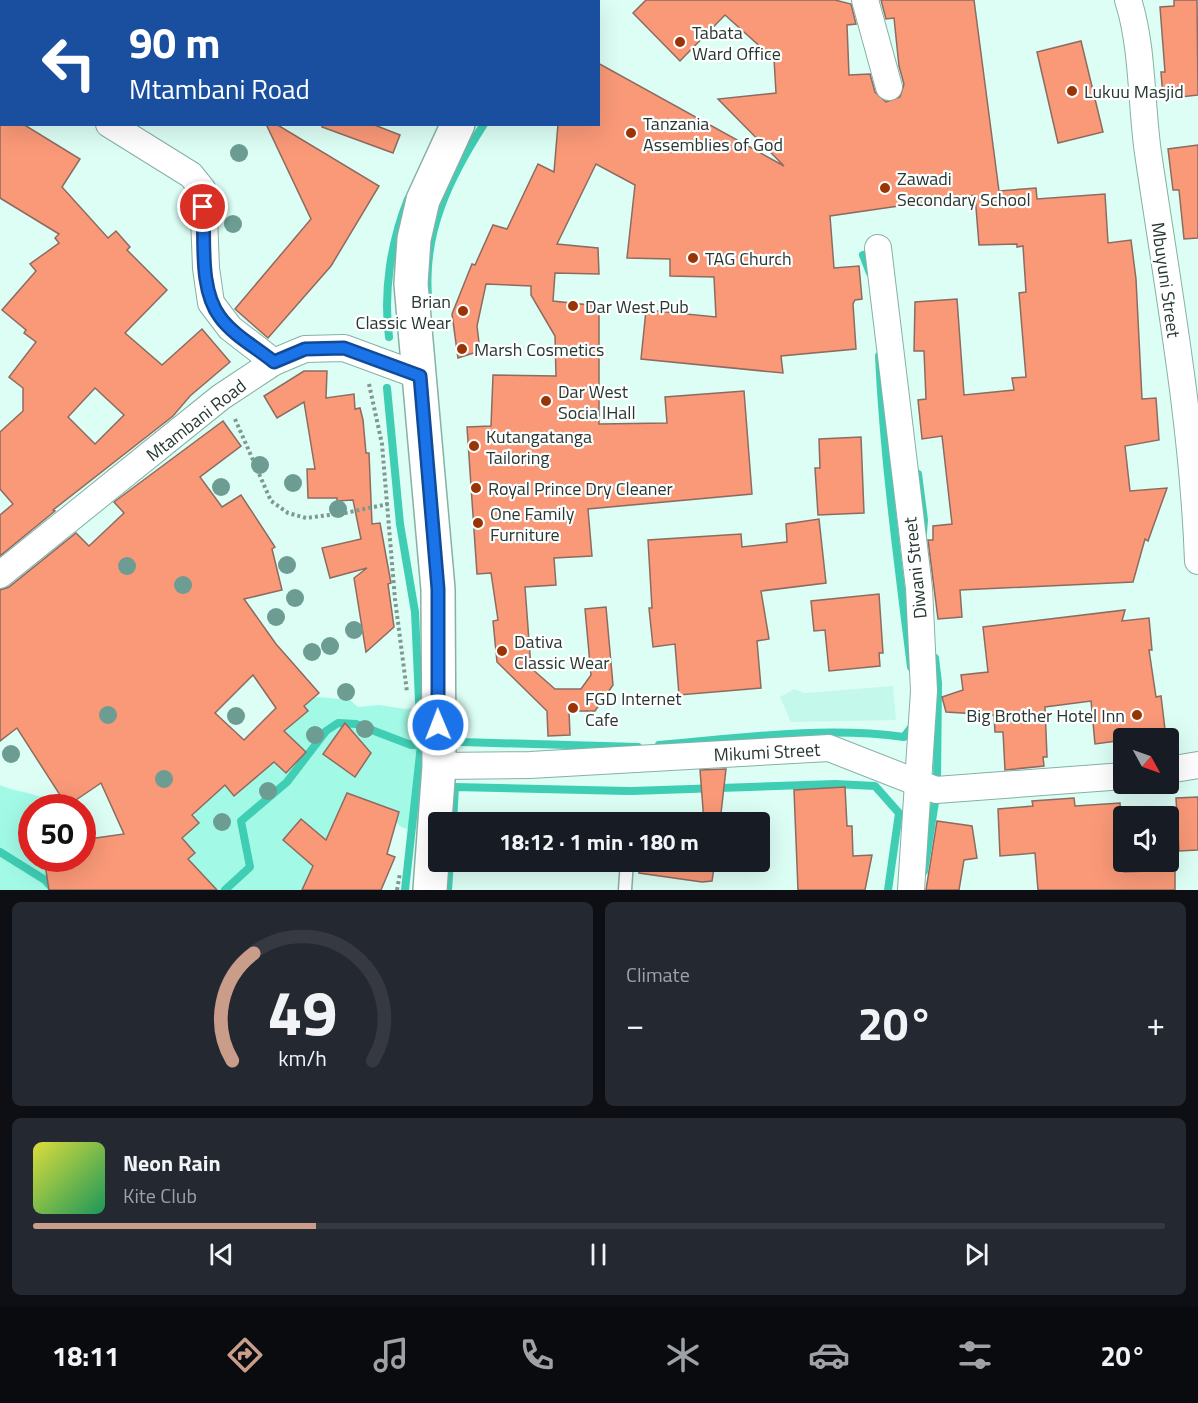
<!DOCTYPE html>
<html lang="en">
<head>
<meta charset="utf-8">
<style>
	:root { --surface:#171b24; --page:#242831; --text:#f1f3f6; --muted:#9ea1a6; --line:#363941; --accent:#c99d8a }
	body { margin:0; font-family:"Titillium Web",sans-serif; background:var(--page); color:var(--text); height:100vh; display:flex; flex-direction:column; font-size:22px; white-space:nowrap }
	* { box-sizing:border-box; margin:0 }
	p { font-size:20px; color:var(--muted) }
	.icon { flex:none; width:33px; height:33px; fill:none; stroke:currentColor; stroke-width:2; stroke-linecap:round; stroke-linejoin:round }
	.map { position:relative; height:890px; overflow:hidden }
	.drawer { display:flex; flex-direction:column; gap:12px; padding:12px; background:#0d0f14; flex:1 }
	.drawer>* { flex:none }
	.guide { position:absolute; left:0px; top:0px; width:600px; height:126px; box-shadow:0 6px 24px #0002; background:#1a4fa0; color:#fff; overflow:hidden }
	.needle { width:39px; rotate:130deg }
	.tools { position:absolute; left:1113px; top:728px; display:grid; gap:12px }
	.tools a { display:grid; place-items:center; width:66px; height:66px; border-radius:6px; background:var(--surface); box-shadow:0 6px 24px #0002; font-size:30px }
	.speed { position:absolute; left:18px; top:794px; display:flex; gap:12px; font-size:30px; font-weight:700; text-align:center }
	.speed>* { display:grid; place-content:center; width:78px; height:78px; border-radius:50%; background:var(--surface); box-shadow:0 6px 24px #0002; line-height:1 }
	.speed .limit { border:9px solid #d22; background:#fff; color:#111 }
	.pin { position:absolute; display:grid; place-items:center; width:51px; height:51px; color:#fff; margin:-26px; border:3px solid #fff; border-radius:50%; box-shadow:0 2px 6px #0007 }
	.me { position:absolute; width:66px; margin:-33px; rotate:359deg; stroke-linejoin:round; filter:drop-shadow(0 0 4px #0008) }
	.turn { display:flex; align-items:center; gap:21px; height:126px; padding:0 30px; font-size:27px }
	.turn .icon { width:78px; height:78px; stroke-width:2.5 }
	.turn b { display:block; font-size:42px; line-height:51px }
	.big { font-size:45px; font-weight:700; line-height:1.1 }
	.drawer .tile { flex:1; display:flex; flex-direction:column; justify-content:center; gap:9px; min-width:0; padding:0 21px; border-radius:9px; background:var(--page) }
	.drawer .dial { align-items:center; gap:0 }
	.dial svg { height:156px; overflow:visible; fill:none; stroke:var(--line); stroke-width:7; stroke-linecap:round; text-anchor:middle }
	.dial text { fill:var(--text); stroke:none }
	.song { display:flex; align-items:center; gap:18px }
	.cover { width:72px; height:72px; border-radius:9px; background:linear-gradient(135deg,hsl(60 70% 55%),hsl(150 70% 35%)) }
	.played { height:6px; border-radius:3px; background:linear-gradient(90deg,var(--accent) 25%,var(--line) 25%) }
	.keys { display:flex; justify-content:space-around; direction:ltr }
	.heat { display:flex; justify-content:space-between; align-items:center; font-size:33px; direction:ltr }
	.drawer .tiles { flex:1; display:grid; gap:12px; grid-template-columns:1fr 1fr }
	.tile:last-child { grid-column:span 2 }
	.trip { position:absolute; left:428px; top:812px; width:342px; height:60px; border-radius:6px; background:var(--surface); box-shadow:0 6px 24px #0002; font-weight:700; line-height:60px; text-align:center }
	.dock { display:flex; height:96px; justify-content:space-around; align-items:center; background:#090b0e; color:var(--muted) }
	.dock .icon { width:42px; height:42px }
	.dock .selected { color:var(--accent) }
	.dock b { font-size:27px; color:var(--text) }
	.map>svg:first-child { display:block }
	.built { fill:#c4f8eb }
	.green { fill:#a2fae6 }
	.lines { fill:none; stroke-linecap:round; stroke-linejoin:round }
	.stream { stroke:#3fceb4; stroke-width:8 }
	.building { fill:#f99978; stroke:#8d6b60; stroke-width:1.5; fill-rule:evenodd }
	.service-casing { stroke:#87b0a6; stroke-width:15 }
	.minor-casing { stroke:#87b0a6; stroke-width:28 }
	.secondary-casing { stroke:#87b0a6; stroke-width:36 }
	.path { stroke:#7f9891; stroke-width:4; stroke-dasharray:3 3; stroke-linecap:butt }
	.service { stroke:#fff; stroke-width:12 }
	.minor { stroke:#fff; stroke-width:26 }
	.secondary { stroke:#fff; stroke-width:33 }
	.tree { fill:#6c9c92 }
	.route-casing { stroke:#114b97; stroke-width:15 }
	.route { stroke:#1a73e8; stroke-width:10 }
	.poi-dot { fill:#993406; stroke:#fff; stroke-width:2 }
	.labels { text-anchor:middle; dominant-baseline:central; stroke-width:4.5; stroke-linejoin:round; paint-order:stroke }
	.poi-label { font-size:18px; fill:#273833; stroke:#fff; text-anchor:start }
	.street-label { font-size:18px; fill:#273833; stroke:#fff }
</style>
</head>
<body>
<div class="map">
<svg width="1198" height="890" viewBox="0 0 1198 890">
	<rect width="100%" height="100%" fill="#dcfef5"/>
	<g class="built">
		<polygon points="241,0 513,0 512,2"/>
		<polygon points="893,686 896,720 791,722 780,697 794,689 805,693"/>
	</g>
	<g class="green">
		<polygon points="319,697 350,700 358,707 379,705 406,709 419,708 426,716 424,820 414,831 401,827 391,816 319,858 302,890 160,890 201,801 303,699"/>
		<path d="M0 785C19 794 40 791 57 807H32V858H82L120 890H0Z"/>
	</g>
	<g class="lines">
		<g class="stream">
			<polyline points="563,2 564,0"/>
			<polyline points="863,255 870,273"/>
			<path d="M428 296C423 231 450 177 484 124"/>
			<path d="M389 337C383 291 391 242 408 199"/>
			<path d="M879 356C884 460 898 563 911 667"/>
			<polyline points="387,388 400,524 415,612 421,745 405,890"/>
			<polyline points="918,474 924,520 923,533"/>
			<polyline points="935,658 938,683 937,779"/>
			<polyline points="454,733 455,742 461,742 638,747"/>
			<path d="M659 745C739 738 824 726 904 737L913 725"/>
			<polyline points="632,791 835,784 875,786 899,813 888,890"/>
			<polyline points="453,822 455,787 628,791"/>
			<polyline points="0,852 45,880 54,890"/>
			<polyline points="924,871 935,802"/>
			<polyline points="225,890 250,867 241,821 287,782 326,731 338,723 356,724 411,745 421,745"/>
			<polyline points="448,890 450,861"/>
		</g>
	</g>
	<g class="building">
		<polygon points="646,0 835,0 851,4 856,24 847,25 849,75 870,74 875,92 886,102 900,97 904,84 899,66 894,18 886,19 881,0 974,0 999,191 1036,188 1037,199 1105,194 1108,243 1131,240 1136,279 1142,399 1156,398 1159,440 1125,446 1130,491 1167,488 1148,541 1145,539 1133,582 960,590 962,617 938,619 928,540 933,540 933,526 952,524 942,436 922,439 918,400 926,399 924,351 914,351 915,302 957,299 964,395 1014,390 1012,378 1026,377 1019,293 1026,292 1023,246 1017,247 1017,244 979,245 975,195 830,216 834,268 859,266 862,299 855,300 853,304 856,349 781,356 783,373 641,359 646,310 716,317 714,277 670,276 670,259 627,258 635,185 596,164 557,244 598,248 599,274 555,273 553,301 599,306 599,424 667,423 665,397 744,391 752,494 588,509 592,556 554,558 556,585 525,587 531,668 555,689 581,689 591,675 585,609 606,607 613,685 595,711 569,711 570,735 548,736 547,711 497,662 493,621 498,620 491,573 477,574 467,427 491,426 493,375 556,376 555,336 531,295 531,286 486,284 477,326 480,351 458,358 452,314 472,264 475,265 493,225 507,229 538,164 554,172 558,124 598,124 598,63 784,166 718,99 776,93 774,59 725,15 680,61 633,13"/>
		<polygon points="1174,0 1197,0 1198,95 1163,99 1161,72 1165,72 1160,7 1174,6"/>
		<polygon points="1081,41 1103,132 1058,143 1037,52"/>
		<path d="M0 124H23L80 159 62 187 108 238 116 231 130 247 127 250 167 290 125 333 162 365 202 329 230 362 190 396 173 416 53 510 55 511 0 556V515L13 504 0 489V432L23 411V388L9 377 36 342 24 333 26 330 2 310 36 271 30 264 59 243 55 238 59 234 0 198ZM95 388 124 415 95 444 68 417Z"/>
		<polygon points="266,124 276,124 379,186 331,266 268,338 235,309 311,219"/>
		<polygon points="322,124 372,124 400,135 393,153 322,127"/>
		<polygon points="1198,145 1198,238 1184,239 1179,190 1173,190 1168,149"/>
		<polygon points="304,371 327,371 326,398 354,394 355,409 360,408 363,420 366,453 369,453 372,524 380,523 391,583 388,584 394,627 366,652 354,578 367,568 330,578 322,548 361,539 353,500 337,501 337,498 308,498 307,469 315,469 304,402 277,418 264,396"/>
		<path d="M223 421 241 446 200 477 222 507 241 495 275 547 272 549 282 590 244 599 276 644 319 693 304 706 308 711 284 731 306 752 286 773 274 762 234 796 225 785 192 815 199 823 182 838 195 853 188 859 217 890H49L44 858H82V840L124 834 101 783 67 806 17 728 0 741V590L9 587 76 533 89 546 124 513 114 502ZM253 675 276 708 244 740 215 713Z"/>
		<polygon points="861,437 864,513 818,515 815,468 820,468 819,439"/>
		<polygon points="819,519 826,583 761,591 769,639 757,641 761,688 679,695 675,644 653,647 649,608 652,608 648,540 741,534 742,547 787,542 786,524"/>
		<polygon points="879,594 883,653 879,653 880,666 829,671 825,630 814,631 811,601"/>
		<polygon points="1125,610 1122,621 1149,618 1152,650 1149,650 1156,697 1161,696 1166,738 1124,738 1124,740 1095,744 1091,701 1045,707 1047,757 1043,757 1044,766 1005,770 1003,732 995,732 994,715 946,712 942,697 963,690 961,675 988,672 983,627"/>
		<polygon points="345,723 371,753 355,777 323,754"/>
		<polygon points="726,769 720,822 704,822 700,770"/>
		<polygon points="845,787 847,826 852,826 853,856 872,855 865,890 798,890 794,790"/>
		<polygon points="347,793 399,812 387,854 395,857 381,890 302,890 313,866 283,840 301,819 326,840"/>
		<polygon points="1198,797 1198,850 1179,851 1176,798"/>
		<polygon points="1074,798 1075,806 1120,803 1124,872 1175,870 1175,890 1038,890 1035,853 1000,856 998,809 1033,806 1032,801"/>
		<polygon points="937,821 972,826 977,858 964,860 959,890 926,890"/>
		<polygon points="640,861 715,861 712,881 702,882 639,873"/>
	</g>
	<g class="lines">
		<g class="service-casing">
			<polyline id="service" points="625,890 627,861"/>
		</g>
		<g class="minor-casing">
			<g id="minor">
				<polyline points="303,0 306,2"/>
				<polyline points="865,0 889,87"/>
				<path d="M1128 0C1143 46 1141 104 1148 153 1168 289 1193 424 1198 561"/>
				<polyline points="0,60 2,61"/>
				<polyline points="109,124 191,175 203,190 206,268 211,303 230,328 274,362"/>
				<polyline points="878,248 919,588 924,691 911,890"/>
				<polyline points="0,575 221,397 274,362 305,349 344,348 420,376"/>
				<polyline points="439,766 530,765 829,748 936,790 1124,776"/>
				<polyline points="1168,770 1198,765"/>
			</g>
		</g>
		<g class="secondary-casing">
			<g id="secondary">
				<polyline points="536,2 537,0"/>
				<polyline points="430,890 439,766 438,589 411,284 414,239 423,200 458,124"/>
			</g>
		</g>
		<g class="path">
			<polyline points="369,384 382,444 395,599 407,692"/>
			<polyline points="235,419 271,501 288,513 306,518 345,513 388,504"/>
			<polyline points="397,890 400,873"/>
		</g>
		<use href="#service" class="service"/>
		<use href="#minor" class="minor"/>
		<use href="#secondary" class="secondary"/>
	</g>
	<g class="tree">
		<circle cx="239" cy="153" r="9"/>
		<circle cx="233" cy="224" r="9"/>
		<circle cx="260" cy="465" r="9"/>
		<circle cx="293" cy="483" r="9"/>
		<circle cx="221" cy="487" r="9"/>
		<circle cx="338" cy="509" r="9"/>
		<circle cx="287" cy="565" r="9"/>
		<circle cx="127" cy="566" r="9"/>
		<circle cx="183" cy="585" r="9"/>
		<circle cx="295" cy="598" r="9"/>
		<circle cx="276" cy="617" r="9"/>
		<circle cx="354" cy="630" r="9"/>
		<circle cx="330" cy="646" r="9"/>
		<circle cx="312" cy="652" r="9"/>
		<circle cx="346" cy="692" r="9"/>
		<circle cx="108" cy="715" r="9"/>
		<circle cx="236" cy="716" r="9"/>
		<circle cx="365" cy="729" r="9"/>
		<circle cx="315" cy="735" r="9"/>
		<circle cx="11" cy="754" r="9"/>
		<circle cx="164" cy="779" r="9"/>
		<circle cx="268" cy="791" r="9"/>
		<circle cx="222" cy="822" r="9"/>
	</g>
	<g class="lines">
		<g class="route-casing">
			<path id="route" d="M203 207C205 241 199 289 220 317 233 335 257 348 274 362L305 349 344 348 420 376 438 589V725"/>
		</g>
		<use href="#route" class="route"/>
	</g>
	<g class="poi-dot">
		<circle cx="680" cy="42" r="6"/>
		<circle cx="1072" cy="91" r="6"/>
		<circle cx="631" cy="133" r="6"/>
		<circle cx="885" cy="188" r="6"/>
		<circle cx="693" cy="258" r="6"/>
		<circle cx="573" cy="306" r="6"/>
		<circle cx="463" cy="311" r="6"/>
		<circle cx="462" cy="349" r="6"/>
		<circle cx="546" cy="401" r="6"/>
		<circle cx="474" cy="446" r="6"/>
		<circle cx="476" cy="488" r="6"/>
		<circle cx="478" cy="523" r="6"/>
		<circle cx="502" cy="651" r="6"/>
		<circle cx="573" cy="708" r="6"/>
		<circle cx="1137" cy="715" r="6"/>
	</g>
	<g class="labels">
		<g class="poi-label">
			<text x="692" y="32">Tabata<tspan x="692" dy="21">Ward Office</tspan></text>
			<text x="1084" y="91">Lukuu Masjid</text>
			<text x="643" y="123">Tanzania<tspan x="643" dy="21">Assemblies of God</tspan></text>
			<text x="897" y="178">Zawadi<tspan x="897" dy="21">Secondary School</tspan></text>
			<text x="705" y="258">TAG Church</text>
			<text x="451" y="301" text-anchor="end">Brian<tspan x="451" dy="21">Classic Wear</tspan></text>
			<text x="585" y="306">Dar West Pub</text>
			<text x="474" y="349">Marsh Cosmetics</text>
			<text x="558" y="391">Dar West<tspan x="558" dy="21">Socia lHall</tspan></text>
			<text x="486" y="436">Kutangatanga<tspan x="486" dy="21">Tailoring</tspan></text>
			<text x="488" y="488">Royal Prince Dry Cleaner</text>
			<text x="490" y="513">One Family<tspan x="490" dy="21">Furniture</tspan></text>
			<text x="514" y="641">Dativa<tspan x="514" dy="21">Classic Wear</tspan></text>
			<text x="585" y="698">FGD Internet<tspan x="585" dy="21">Cafe</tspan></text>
			<text x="1125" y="715" text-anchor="end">Big Brother Hotel Inn</text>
		</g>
		<g class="street-label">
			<text transform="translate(1166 280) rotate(82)">Mbuyuni Street</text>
			<text transform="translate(196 420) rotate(-38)">Mtambani Road</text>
			<text transform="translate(915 568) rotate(-96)">Diwani Street</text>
			<text transform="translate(767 752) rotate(-3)">Mikumi Street</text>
		</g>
	</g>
</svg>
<div class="tools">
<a><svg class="needle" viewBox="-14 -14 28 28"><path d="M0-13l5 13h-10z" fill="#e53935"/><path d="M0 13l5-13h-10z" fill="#9ea1a6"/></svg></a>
<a><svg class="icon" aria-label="sound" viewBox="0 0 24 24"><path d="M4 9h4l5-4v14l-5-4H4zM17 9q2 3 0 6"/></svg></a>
</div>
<div class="speed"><div class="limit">50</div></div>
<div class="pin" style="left:203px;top:207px;background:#d93025"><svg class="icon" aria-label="arrive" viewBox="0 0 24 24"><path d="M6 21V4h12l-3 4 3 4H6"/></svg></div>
<svg class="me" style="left:438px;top:725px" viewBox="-20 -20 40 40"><circle r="17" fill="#1a73e8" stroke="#fff" stroke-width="3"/><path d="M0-11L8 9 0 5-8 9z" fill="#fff"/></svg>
<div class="trip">18:12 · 1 min · 180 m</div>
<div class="guide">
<div class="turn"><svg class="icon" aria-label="left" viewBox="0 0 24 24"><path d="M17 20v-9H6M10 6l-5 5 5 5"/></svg><div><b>90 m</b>Mtambani Road</div></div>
</div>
</div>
<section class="drawer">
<div class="tiles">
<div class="tile dial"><svg viewBox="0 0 100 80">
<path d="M14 69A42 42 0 1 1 86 69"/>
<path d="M14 69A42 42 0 0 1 25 14" stroke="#c99d8a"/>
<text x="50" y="56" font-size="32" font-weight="700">49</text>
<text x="50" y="72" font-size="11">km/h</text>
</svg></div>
<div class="tile"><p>Climate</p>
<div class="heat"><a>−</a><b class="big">20°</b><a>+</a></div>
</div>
<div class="tile">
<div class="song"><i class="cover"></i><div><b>Neon Rain</b><p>Kite Club</p></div></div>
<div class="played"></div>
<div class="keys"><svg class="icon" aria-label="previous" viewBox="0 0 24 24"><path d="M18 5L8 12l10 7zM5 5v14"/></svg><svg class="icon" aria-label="pause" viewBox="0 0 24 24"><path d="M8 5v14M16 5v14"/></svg><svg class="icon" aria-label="next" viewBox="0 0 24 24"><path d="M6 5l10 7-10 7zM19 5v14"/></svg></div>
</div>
</div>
</section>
<nav class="dock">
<b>18:11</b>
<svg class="icon selected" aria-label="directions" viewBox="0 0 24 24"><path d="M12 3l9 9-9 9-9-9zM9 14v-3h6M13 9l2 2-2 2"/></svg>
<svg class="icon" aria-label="music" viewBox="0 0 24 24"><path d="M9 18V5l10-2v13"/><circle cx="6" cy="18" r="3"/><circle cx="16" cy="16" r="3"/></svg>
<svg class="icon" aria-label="phone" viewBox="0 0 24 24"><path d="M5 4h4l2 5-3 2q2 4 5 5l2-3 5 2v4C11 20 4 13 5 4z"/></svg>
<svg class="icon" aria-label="climate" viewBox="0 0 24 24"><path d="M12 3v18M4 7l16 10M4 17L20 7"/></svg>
<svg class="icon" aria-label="car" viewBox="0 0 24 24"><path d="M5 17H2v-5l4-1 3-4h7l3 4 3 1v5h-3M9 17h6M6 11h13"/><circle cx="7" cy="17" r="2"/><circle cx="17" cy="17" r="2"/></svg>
<svg class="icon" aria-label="filters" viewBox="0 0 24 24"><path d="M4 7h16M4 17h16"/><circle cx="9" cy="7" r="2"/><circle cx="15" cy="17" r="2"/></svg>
<b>20°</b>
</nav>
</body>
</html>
